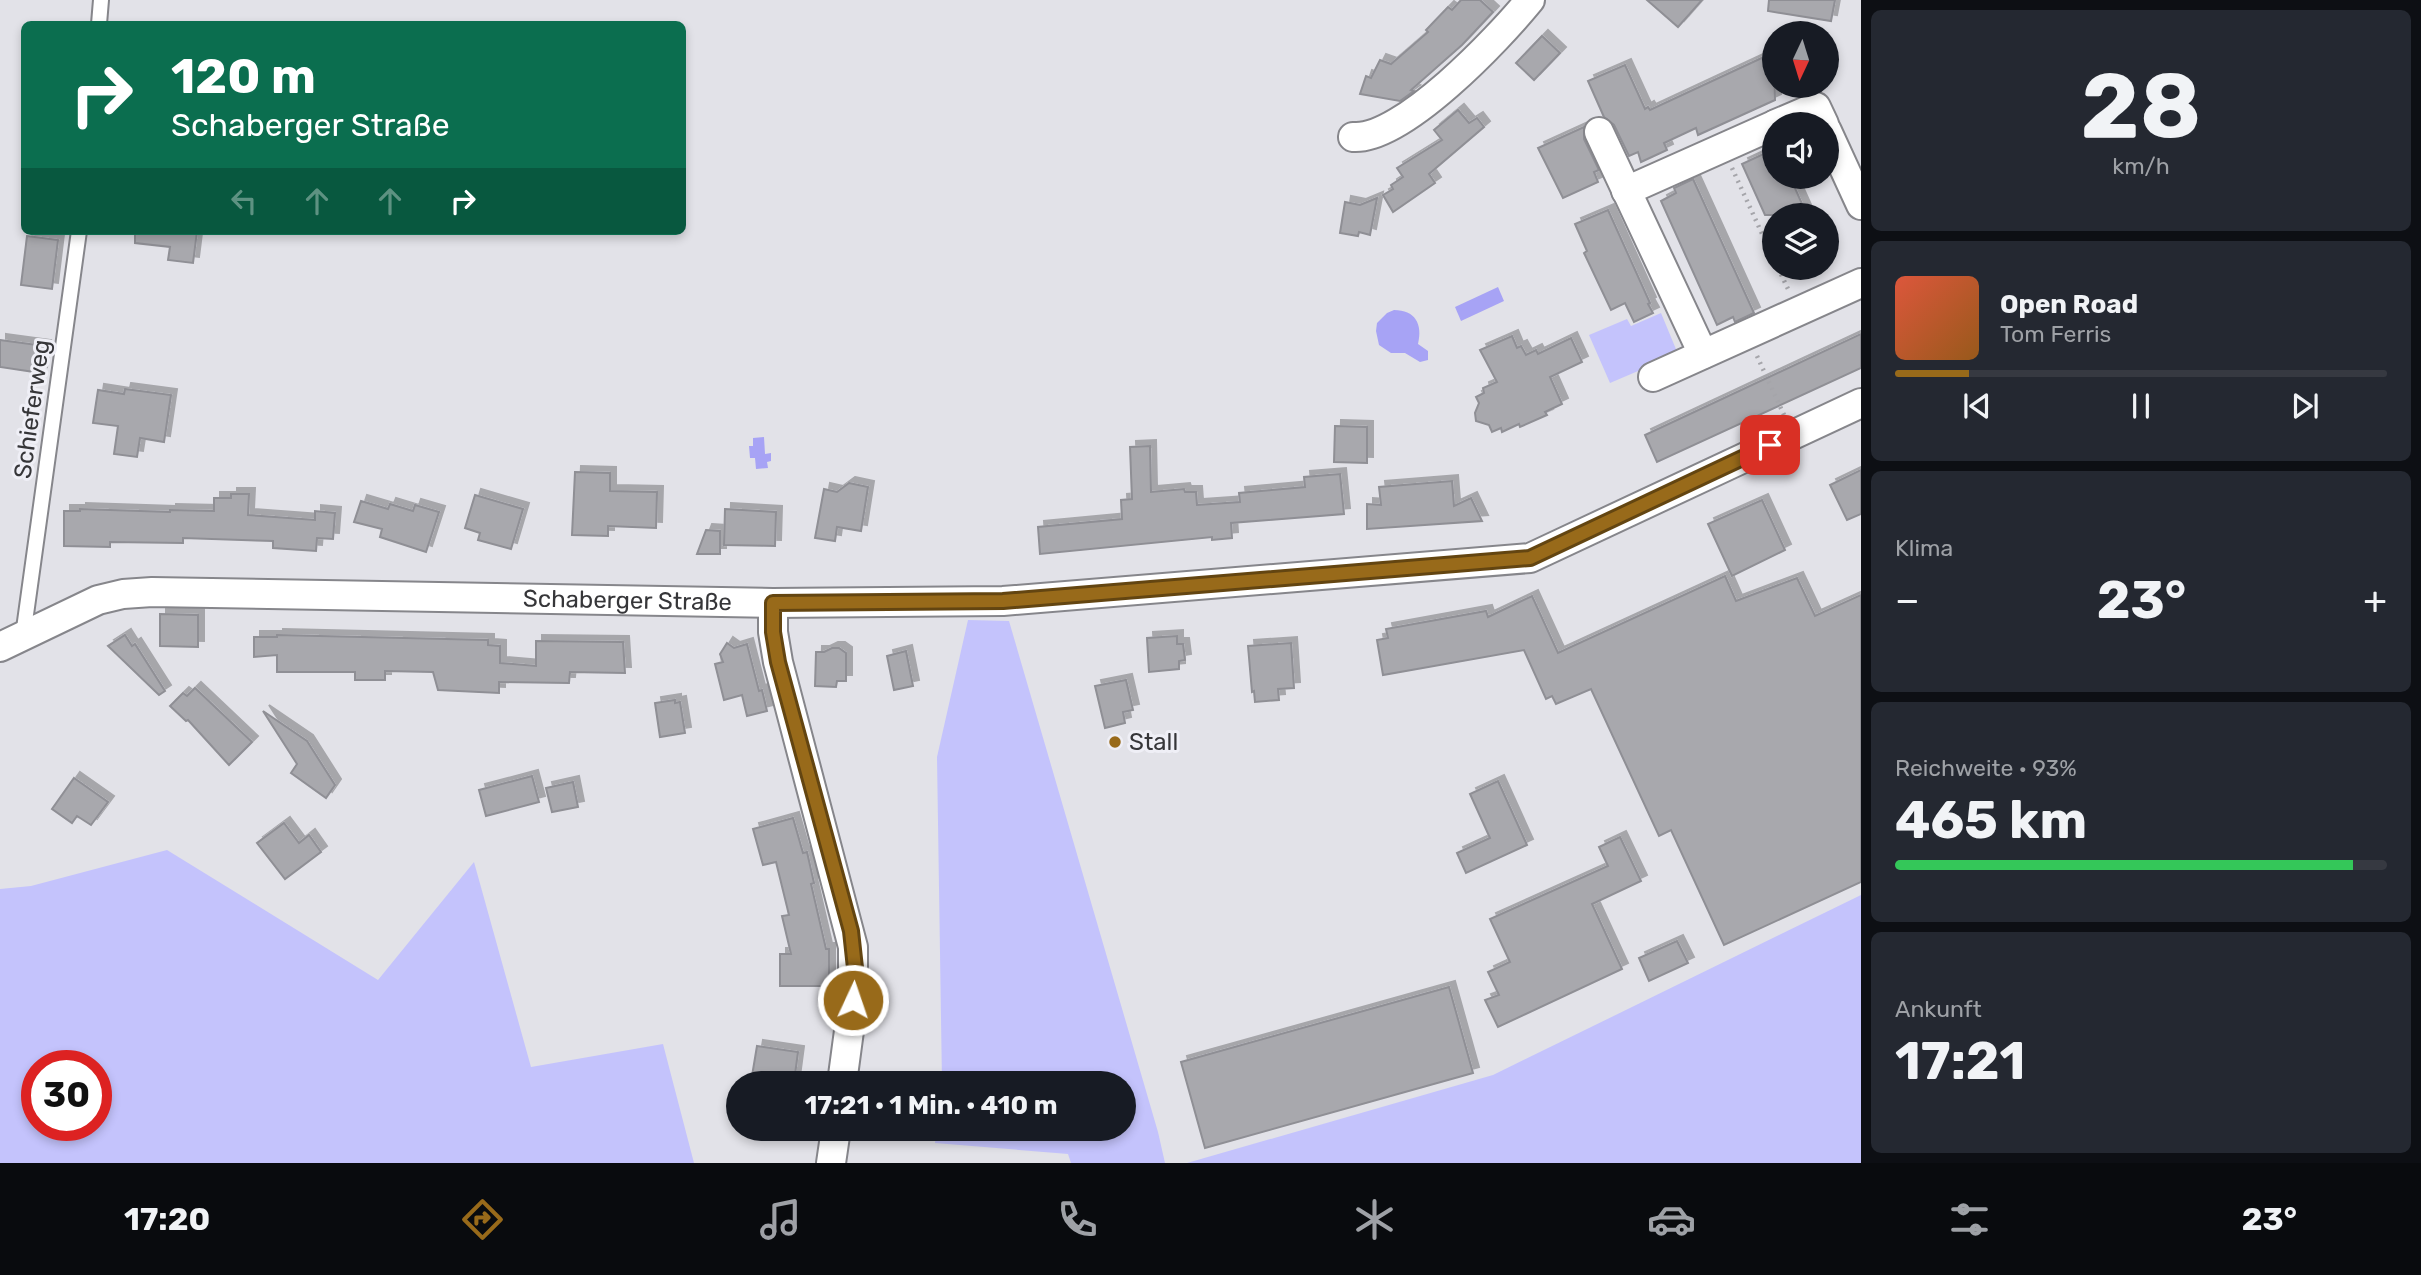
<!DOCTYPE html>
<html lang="de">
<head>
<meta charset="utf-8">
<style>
	:root { --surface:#171b24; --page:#242831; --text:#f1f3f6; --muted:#9ea1a6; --line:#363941; --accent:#986a1a }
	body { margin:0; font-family:Rubik,sans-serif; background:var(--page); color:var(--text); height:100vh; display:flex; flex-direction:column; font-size:26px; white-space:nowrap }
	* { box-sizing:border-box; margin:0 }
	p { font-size:23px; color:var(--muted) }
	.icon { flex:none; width:38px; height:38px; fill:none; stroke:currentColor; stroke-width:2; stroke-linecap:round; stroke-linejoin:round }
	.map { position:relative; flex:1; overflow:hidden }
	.panel { display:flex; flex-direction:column; gap:10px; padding:10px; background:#0d0f14; width:560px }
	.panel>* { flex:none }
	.top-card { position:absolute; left:21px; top:21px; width:665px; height:214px; border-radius:10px; box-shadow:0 4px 10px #0003; background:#0b6e4f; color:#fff; overflow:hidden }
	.needle { width:46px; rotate:184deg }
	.controls { position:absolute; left:1762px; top:21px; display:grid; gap:14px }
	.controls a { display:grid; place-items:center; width:77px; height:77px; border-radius:50%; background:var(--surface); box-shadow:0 4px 10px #0003; font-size:35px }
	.speed { position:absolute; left:21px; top:1050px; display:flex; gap:14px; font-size:35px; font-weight:700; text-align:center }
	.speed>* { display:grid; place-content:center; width:91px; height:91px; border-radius:50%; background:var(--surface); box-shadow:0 4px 10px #0003; line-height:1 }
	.speed .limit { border:10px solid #d22; background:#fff; color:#111 }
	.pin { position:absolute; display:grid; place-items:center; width:60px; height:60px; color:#fff; margin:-30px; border-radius:14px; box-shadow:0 4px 10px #0006 }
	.me { position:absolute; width:77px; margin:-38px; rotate:3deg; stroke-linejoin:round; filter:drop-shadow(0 0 5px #0008) }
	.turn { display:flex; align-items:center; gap:24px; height:147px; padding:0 35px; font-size:32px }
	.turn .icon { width:91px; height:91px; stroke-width:2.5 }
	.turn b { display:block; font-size:49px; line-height:60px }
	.lanes { display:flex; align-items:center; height:66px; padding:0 35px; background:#0003; justify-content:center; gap:35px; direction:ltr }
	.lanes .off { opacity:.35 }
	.big { font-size:52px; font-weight:700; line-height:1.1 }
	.panel .tile { flex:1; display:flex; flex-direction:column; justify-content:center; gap:10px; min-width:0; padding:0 24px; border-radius:10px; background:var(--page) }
	.panel .dial { align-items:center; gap:0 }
	.dial b { font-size:91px; line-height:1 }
	.song { display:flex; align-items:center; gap:21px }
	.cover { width:84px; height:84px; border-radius:10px; background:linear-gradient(135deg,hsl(10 70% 55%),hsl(30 70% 35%)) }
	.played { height:7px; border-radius:4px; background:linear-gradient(90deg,var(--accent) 15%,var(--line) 15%) }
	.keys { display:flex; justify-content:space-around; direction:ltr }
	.heat { display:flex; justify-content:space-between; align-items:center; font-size:38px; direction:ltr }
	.charge { height:10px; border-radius:5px; background:linear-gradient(90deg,#34c759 93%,var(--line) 0) }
	.trip { position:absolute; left:726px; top:1071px; width:410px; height:70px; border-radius:35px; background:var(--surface); box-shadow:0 4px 10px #0003; font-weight:700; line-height:70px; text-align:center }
	.tab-bar { display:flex; height:112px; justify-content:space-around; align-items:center; background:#090b0e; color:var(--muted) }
	.tab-bar .icon { width:49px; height:49px }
	.tab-bar .on { color:var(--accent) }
	.tab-bar b { font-size:32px; color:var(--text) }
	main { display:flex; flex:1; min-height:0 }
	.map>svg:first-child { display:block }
	.green { fill:#c4c3fc; fill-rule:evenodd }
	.water { fill:#a7a3f5 }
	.building { fill:#a8a8ad; stroke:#8f8f95; stroke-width:2; filter:url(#shadow) }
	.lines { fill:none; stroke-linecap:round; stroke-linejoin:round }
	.lane-casing { stroke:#86868b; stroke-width:18 }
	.street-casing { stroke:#86868b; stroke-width:32 }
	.path { stroke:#a5a5aa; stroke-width:4.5; stroke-dasharray:2 5; stroke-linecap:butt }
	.lane { stroke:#fff; stroke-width:14 }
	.street { stroke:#fff; stroke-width:28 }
	.route-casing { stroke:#634511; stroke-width:18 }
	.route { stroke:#986a1a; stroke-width:12 }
	.poi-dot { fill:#986a1a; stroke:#efeff6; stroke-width:2.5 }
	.labels { text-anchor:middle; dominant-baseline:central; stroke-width:6; stroke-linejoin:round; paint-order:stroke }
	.street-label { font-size:24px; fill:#363639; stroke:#efeff6 }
	.poi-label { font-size:24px; fill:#363639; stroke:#efeff6; text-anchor:start }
</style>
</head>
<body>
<main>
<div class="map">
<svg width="1861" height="1163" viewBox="0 0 1861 1163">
	<defs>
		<filter id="shadow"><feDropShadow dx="6" dy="-6" stdDeviation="0" flood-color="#0004"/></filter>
	</defs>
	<rect width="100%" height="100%" fill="#e2e2e8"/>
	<g class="green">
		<polygon points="1661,313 1678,354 1610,383 1589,335 1627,319 1631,326"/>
		<polygon points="968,620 1009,621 1158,1132 1165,1163 1071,1163 1068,1154 935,1143 937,1129 1124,1129 1124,1083 942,1083 937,757"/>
		<path d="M167 850 378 980 474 862 531 1067 663 1044 694 1163H0V889L31 886ZM37 1066H96V1125H37Z"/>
		<polygon points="1861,895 1861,1163 1187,1163 1493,1075"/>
	</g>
	<g class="water">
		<polygon points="1498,287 1504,301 1461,321 1455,307"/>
		<path d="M1394 310C1415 310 1423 324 1418 344L1428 351V360L1420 362 1405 353H1391L1379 345 1376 331 1377 323 1387 313Z"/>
		<polygon points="764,437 765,454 771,453 771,461 767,462 768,468 756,469 755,458 750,458 749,446 753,446 753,438"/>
	</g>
	<g class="building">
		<polygon points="1461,0 1480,0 1493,12 1462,45 1411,90 1414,91 1400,101 1360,94 1366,76 1371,78 1380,60 1391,64 1428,32 1426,30 1448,7 1452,10"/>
		<polygon points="1647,0 1702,0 1678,27"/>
		<polygon points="1769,0 1835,0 1831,21 1768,11"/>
		<polygon points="1542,36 1560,53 1534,80 1516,63"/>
		<polygon points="1766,56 1768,62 1774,59 1775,100 1698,135 1696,128 1664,143 1667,150 1641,162 1638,152 1629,156 1614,125 1604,117 1588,81 1625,65 1645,109 1648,107 1650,110"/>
		<polygon points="1458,110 1469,123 1477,118 1484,127 1429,174 1435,183 1393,212 1383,195 1393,189 1391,185 1403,177 1397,168 1442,140 1434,130"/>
		<polygon points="1584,127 1584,139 1599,170 1594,172 1598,182 1563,198 1538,148"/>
		<polygon points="1774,149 1774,177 1790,177 1807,215 1765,215 1742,164"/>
		<polygon points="1693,179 1754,313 1735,322 1733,317 1717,325 1661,201 1676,193 1674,188"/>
		<polygon points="1377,198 1370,235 1359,232 1358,236 1340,233 1345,202 1360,205"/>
		<polygon points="1608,210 1650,303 1648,304 1653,313 1634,322 1625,303 1611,310 1584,253 1587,251 1575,224"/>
		<polygon points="135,231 197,231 193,263 168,260 170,247 135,243"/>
		<polygon points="27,236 58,240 52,289 21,285"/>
		<polygon points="1861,334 1861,368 1657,462 1645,435"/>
		<polygon points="1512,336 1517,348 1521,346 1526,355 1536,350 1538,354 1571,338 1582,362 1550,377 1562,404 1545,412 1547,415 1520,427 1519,424 1502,432 1501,428 1492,432 1489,425 1476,421 1475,413 1479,403 1476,397 1484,393 1483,388 1497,382 1480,350"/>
		<polygon points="0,340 45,346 41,373 0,367"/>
		<polygon points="125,389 171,395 164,442 140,438 137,457 114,454 118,426 93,423 98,390 124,394"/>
		<polygon points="1335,426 1367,427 1367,463 1334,462"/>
		<polygon points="1150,446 1151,492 1184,489 1185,492 1196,492 1197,505 1240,502 1239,493 1305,487 1304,477 1340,474 1344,514 1231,523 1232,538 1212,540 1212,537 1040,554 1038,527 1122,519 1121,500 1132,499 1130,447"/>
		<polygon points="1861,470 1861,514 1847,520 1830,485"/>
		<polygon points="575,472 610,473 610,491 657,492 656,528 608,526 608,536 572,535"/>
		<polygon points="1452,481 1454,506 1471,498 1482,521 1367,529 1367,504 1381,505 1379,487"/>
		<polygon points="849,483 868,487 861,531 837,527 835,541 815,538 824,489 837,492"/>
		<polygon points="231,494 249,494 248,515 315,520 315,511 335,513 333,539 317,538 316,551 273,548 273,541 183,538 183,543 110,542 110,547 64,546 64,511 80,511 80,509 170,512 170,510 214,511 214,498 231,498"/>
		<polygon points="475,495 523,509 511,549 478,540 480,533 465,528"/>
		<polygon points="1762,500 1785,550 1732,576 1708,524"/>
		<polygon points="361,501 388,509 390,504 413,511 415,505 439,512 426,552 380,537 382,529 354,522"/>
		<polygon points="725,509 776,512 775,546 724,545"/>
		<polygon points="706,530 720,531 720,554 697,554"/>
		<polygon points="1725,576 1736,601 1797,578 1815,616 1861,595 1861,882 1724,945 1671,830 1659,836 1591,689 1556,704 1552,696 1546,699 1524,650 1383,675 1377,640 1388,638 1386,629 1486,611 1488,617 1532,596 1558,653"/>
		<polygon points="160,614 198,615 198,647 160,646"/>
		<polygon points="125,635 132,646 135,644 165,691 159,695 108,646"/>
		<polygon points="277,635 488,640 488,645 500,646 500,663 536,666 536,641 623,642 625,673 570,672 569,683 499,682 499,693 438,690 433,672 385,671 385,680 355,680 355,672 277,672 277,655 254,657 254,637 277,637"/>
		<polygon points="1177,636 1177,644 1183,644 1185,660 1179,661 1179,669 1149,672 1147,638"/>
		<polygon points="727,643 734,648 747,644 759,691 762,690 767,711 747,716 742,695 724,700 715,664 723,662 720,654"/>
		<polygon points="1291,643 1294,688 1278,689 1279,700 1255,702 1254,691 1252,692 1248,646"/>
		<polygon points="832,648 839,648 846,653 846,681 837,681 836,687 815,686 816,652 824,652"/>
		<polygon points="906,651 913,686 894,690 887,656"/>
		<polygon points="1126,680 1133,710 1123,712 1125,723 1105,728 1095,686"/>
		<polygon points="195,688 252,742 229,765 188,720 186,721 170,706 183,693 187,696"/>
		<polygon points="675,700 675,703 680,702 685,733 660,737 655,703"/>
		<polygon points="263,711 307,741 335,785 326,798 291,773 297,764"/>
		<polygon points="532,776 539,802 486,816 479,790"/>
		<polygon points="74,778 108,802 91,825 77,816 72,823 52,809"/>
		<polygon points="1498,781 1527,845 1466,873 1457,853 1490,838 1470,794"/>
		<polygon points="573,782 578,807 552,812 546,788"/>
		<polygon points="793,818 803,853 807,852 814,883 811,884 826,949 829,949 829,986 780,986 780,954 791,954 782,916 789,915 776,862 763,865 753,829"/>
		<polygon points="284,823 299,843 309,835 321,852 285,879 257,843"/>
		<polygon points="1620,837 1641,881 1592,904 1622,969 1498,1027 1485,1000 1499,995 1488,972 1510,962 1490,919 1608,866 1599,847"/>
		<polygon points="1677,941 1688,963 1649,981 1639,958"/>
		<polygon points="1449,987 1473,1073 1205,1148 1181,1062"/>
		<polygon points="757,1046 798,1052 794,1082 752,1076"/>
	</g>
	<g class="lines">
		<g class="lane-casing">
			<g id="lane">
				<polyline points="99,24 101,0"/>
				<polyline points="23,636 79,231"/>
			</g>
		</g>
		<g class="street-casing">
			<g id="street">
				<polyline points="1776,124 1816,107 1824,124"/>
				<polyline points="1827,131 1861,205"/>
				<polyline points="1599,132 1703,354"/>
				<path d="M1353 137C1402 141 1499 38 1530 0"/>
				<polyline points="1626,191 1774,125"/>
				<polyline points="1653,377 1861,283"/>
				<polyline points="773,603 773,632 778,662 853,947 853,1001 842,1083"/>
				<path id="s1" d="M0 647 98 600 123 594 152 592 773 603 1003 601 1530 558 1861 403"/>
				<polyline points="831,1163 836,1129"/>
			</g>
		</g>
		<g class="path">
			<polyline points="1732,168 1774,260"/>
			<polyline points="1778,268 1788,289"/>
			<polyline points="1757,356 1784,415"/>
		</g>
		<use href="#lane" class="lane"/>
		<use href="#street" class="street"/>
	</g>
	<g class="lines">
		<g class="route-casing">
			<polyline id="route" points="853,1000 855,968 851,931 778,662 773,632 773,603 1003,601 1530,558 1770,445"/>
		</g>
		<use href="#route" class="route"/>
	</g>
	<circle class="poi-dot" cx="1115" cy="742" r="7"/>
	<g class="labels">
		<g class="street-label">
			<text transform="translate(32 409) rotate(-82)">Schieferweg</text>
			<text stroke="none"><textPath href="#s1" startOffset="639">Schaberger Straße</textPath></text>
		</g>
		<g class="poi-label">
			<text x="1129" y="742">Stall</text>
		</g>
	</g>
</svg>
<div class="controls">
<a><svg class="needle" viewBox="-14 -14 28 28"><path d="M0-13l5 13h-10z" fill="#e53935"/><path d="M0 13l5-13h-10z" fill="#9ea1a6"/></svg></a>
<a><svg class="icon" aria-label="sound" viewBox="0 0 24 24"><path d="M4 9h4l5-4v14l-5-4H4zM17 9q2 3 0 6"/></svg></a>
<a><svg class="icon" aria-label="layers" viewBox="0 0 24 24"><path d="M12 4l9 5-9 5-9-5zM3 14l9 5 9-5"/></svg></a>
</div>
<div class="speed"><div class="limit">30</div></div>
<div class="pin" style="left:1770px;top:445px;background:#d93025"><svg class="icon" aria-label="arrive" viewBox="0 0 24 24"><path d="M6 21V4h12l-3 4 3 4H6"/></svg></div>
<svg class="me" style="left:853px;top:1000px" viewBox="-20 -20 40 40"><circle r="17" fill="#986a1a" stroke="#fff" stroke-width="3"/><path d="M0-11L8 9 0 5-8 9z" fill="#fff"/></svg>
<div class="trip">17:21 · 1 Min. · 410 m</div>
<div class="top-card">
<div class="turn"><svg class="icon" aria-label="right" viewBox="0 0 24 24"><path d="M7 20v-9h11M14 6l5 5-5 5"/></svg><div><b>120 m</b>Schaberger Straße</div></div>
<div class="lanes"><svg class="icon off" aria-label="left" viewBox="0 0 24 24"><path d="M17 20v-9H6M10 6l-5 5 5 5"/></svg><svg class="icon off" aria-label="ahead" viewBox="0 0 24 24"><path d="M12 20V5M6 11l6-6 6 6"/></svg><svg class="icon off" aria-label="ahead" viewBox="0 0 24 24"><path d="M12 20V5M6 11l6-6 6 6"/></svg><svg class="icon" aria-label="right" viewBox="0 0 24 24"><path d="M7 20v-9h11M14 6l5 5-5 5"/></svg></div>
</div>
</div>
<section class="panel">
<div class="tile dial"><b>28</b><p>km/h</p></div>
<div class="tile">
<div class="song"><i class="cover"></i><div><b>Open Road</b><p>Tom Ferris</p></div></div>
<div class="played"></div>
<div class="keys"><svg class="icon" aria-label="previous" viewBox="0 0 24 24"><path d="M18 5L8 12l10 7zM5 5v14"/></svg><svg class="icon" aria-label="pause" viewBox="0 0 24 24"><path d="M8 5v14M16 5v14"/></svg><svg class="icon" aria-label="next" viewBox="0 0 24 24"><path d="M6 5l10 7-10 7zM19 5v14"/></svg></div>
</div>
<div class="tile"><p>Klima</p>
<div class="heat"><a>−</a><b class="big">23°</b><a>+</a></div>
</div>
<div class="tile"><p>Reichweite · 93%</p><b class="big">465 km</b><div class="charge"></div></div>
<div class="tile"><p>Ankunft</p><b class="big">17:21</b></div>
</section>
</main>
<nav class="tab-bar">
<b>17:20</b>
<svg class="icon on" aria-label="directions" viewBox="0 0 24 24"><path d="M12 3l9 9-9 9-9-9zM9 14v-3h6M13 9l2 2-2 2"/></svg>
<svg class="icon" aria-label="music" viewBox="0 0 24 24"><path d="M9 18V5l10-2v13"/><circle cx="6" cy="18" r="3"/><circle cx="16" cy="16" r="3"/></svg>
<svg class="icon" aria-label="phone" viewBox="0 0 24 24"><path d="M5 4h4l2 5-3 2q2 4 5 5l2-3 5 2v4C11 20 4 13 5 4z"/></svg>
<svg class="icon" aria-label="climate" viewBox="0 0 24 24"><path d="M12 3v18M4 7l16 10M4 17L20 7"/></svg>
<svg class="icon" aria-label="car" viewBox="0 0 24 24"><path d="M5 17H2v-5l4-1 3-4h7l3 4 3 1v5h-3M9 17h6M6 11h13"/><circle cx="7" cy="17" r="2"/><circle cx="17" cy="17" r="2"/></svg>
<svg class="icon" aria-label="filters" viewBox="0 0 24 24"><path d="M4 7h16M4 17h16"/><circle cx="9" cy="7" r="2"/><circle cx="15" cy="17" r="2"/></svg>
<b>23°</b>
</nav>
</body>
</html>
